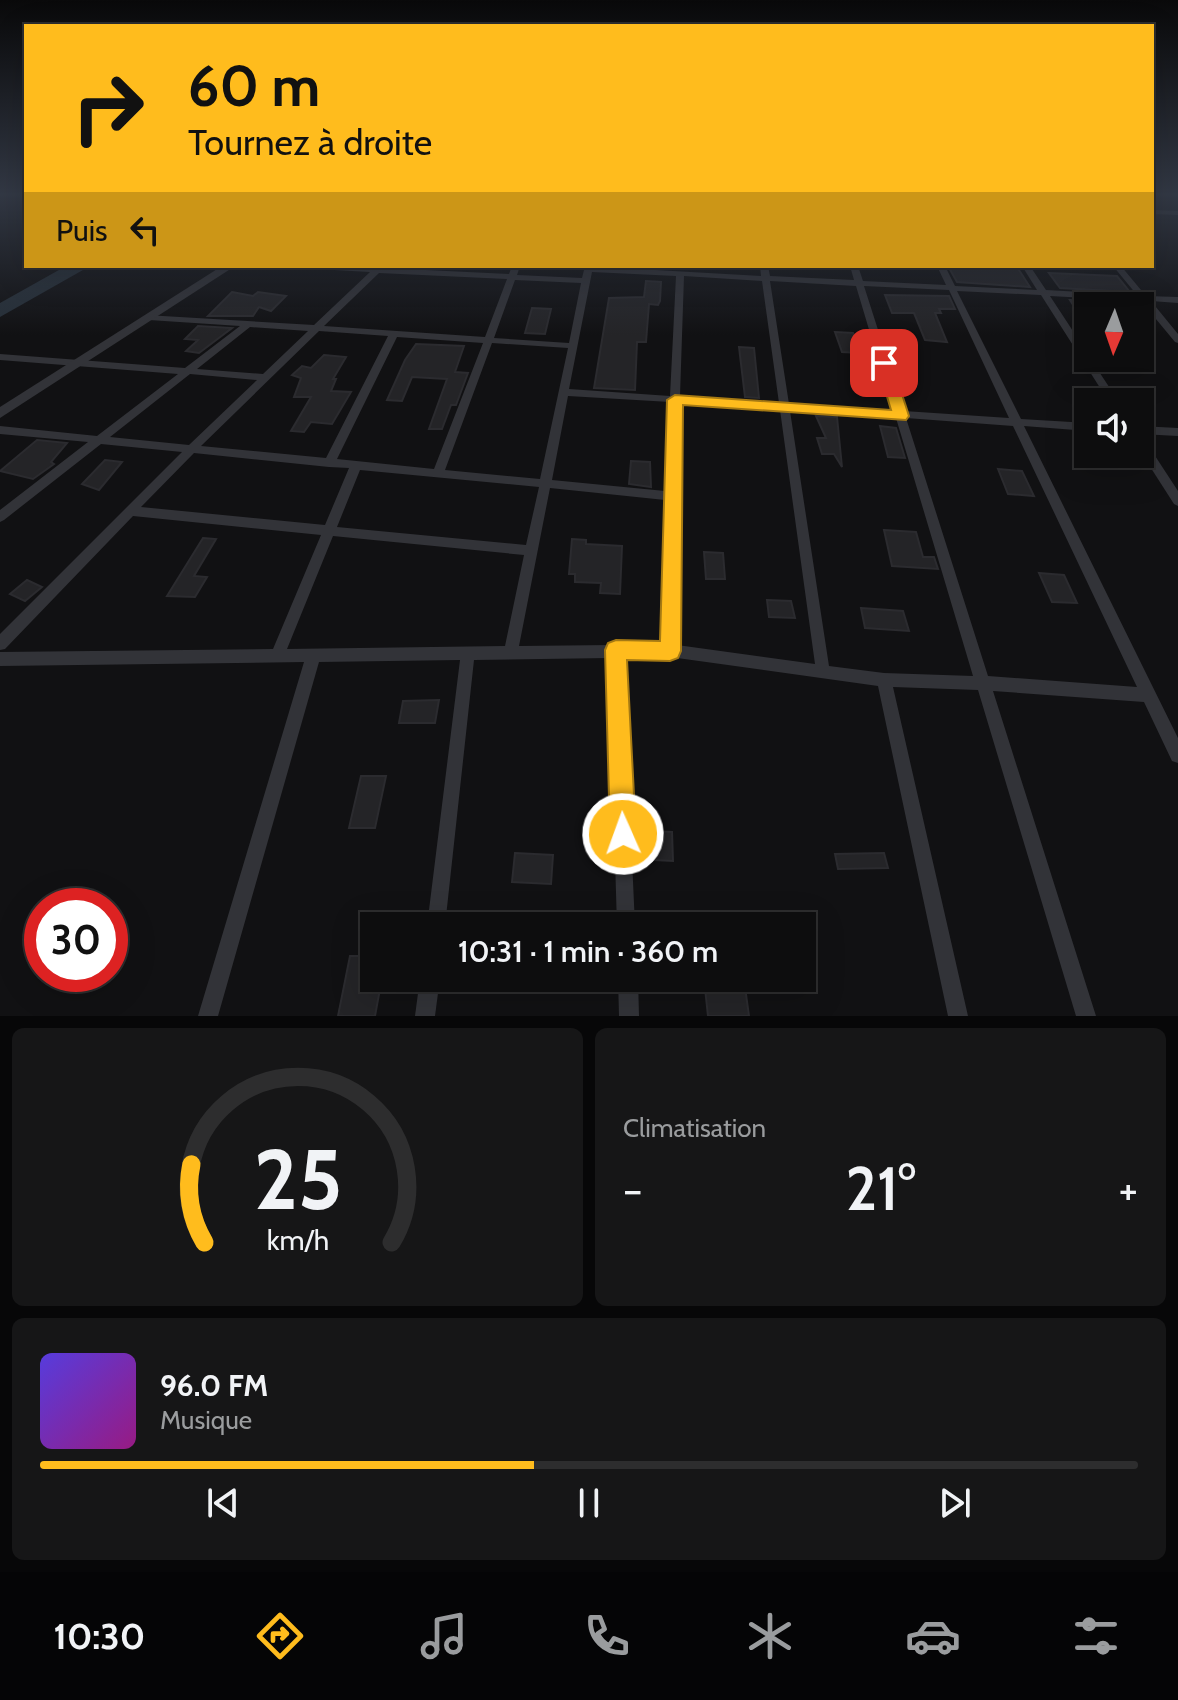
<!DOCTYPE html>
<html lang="fr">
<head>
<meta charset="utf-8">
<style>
	:root { --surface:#0d0d0e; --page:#161617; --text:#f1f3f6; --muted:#9a9c9e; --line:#2d2d2e; --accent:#ffbc1d }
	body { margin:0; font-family:Cabin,sans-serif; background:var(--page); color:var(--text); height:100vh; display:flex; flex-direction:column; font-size:30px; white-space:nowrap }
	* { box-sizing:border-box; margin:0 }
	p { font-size:26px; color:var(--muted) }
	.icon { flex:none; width:44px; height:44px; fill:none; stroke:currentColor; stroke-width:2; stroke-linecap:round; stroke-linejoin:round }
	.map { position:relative; height:1016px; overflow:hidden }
	.panel { display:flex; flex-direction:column; gap:12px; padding:12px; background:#070708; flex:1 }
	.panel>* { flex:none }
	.banner { position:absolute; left:24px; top:24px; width:1130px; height:244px; border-radius:0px; box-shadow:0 8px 32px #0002,0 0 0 2px var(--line); background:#ffbc1d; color:#111; overflow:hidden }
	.needle { width:52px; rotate:182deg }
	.tools { position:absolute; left:1074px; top:292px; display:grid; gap:16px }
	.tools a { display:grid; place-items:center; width:80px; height:80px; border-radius:0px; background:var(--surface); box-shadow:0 8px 32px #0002,0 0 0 2px var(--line); font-size:40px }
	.speed { position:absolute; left:24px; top:888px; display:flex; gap:16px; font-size:40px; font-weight:700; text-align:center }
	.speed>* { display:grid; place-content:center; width:104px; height:104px; border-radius:50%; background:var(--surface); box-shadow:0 8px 32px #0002,0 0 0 2px var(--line); line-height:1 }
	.speed .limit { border:12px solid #d22; background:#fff; color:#111 }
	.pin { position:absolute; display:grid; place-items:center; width:68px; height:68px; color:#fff; margin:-34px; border-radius:16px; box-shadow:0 4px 12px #0006 }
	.me { position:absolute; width:88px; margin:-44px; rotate:358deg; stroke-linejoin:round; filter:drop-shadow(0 0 6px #0008) }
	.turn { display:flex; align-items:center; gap:28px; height:168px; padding:0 32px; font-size:36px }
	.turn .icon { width:104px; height:104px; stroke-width:2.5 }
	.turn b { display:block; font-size:56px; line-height:68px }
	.then { display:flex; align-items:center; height:76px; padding:0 32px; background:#0003; gap:16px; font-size:30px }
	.big { font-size:60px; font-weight:600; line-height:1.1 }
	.panel .tile { flex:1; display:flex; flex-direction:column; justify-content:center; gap:12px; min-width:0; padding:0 28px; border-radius:12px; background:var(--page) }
	.panel .dial { align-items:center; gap:0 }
	.dial svg { height:208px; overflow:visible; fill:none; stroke:var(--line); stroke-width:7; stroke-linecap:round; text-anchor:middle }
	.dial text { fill:var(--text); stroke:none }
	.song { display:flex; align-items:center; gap:24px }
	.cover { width:96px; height:96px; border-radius:12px; background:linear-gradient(135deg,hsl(250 70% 55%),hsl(310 70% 35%)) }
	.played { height:8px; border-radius:4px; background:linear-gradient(90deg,var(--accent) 45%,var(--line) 45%) }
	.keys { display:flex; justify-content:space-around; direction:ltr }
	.heat { display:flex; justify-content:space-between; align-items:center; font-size:44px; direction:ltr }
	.panel .tiles { flex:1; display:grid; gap:12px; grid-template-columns:1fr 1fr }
	.tile:last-child { grid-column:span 2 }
	.trip { position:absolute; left:360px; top:912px; width:456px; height:80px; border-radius:0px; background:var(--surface); box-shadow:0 8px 32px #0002,0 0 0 2px var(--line); font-weight:600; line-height:80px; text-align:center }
	.menu { display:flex; height:128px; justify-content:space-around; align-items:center; background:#050506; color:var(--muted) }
	.menu .icon { width:56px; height:56px }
	.menu .on { color:var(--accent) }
	.menu b { font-size:36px; color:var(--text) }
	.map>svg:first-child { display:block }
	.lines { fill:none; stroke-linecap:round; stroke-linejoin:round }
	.river { fill:#262f38; fill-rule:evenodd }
	.building { fill:#242427; stroke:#2b2b2f; stroke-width:2 }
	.minor { fill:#323338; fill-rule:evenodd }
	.tertiary { fill:#323338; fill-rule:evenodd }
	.route { fill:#ffbc1d; stroke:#a67a13; stroke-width:2 }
</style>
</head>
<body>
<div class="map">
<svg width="1178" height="1016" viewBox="0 0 1178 1016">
	<rect width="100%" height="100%" fill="#111113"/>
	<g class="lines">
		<polygon class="river" points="66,266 90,266 0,317 0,303"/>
	</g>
	<g class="building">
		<polygon points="948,266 1017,267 1030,287 957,282"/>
		<polygon points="1049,273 1117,276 1130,292 1060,288"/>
		<polygon points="646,281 661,282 660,301 658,305 649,304 646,342 637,342 635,390 594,388 609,298 644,297"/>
		<polygon points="232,292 253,296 258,292 286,296 271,311 259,307 253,316 208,316"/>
		<polygon points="885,295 949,296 955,309 939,309 941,313 935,313 947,342 925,340 914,313 892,313"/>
		<polygon points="1070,300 1140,304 1141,306 1088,306 1088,312 1077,311"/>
		<polygon points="532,308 551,309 545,334 525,333"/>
		<polygon points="198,326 232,328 199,353 186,351 198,340 185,339"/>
		<polygon points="835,332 853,333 860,353 842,352"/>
		<polygon points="416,344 464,346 455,372 468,373 456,405 451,405 442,429 429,429 447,379 412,377 402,401 387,400 405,360"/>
		<polygon points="739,347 754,348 759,398 745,397"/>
		<polygon points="324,355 346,357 333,379 336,379 331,391 351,392 332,424 311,422 304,432 291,431 311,397 294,397 301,378 292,375 302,366 311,368"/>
		<polygon points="816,416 837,417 842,467 834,454 822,454 817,438 826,438"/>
		<polygon points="880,426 896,428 905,458 888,457"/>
		<polygon points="37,440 67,443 51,462 54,464 33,479 0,471"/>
		<polygon points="105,460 122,462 99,490 82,484"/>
		<polygon points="631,461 650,462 651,487 629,484"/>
		<polygon points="998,469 1022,471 1034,496 1008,494"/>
		<polygon points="884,530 916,532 923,557 934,557 938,569 892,566"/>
		<polygon points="203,538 216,539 194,576 207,577 195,597 167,596"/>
		<polygon points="572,539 586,540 586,544 622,546 620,594 600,593 601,583 575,582 575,574 569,574"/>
		<polygon points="704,552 723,553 725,579 706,579"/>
		<polygon points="1039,573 1064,575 1077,603 1052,602"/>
		<polygon points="27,580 42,587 25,601 10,594"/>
		<polygon points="767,600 791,601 795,618 769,617"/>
		<polygon points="861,608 903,611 909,631 865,628"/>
		<polygon points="439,700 435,723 399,723 403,701"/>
		<polygon points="361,776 386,776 375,828 349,828"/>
		<polygon points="653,831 672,832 673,861 654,860"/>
		<polygon points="515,853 553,855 551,884 512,882"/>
		<polygon points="884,853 888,868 838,869 835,854"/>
		<polygon points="350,956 374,956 374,978 382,978 375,1016 338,1016"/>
		<polygon points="745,987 749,1016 708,1016 705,988"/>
	</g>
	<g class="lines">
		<g class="minor">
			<polygon points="1152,210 1178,211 1178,215 1152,214"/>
			<path d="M294 266 375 268 385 266 384 268 509 274 512 266H520L517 275 582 278 585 266 761 276 760 266H768L770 276 854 280 850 266H858L863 281 946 285 937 266H945L955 286 1037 290 1022 266H1030L1046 290 1137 295 1113 266H1121L1146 296 1178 297V303L1151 301 1178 334V343L1175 342 1141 301 1050 296 1088 354V358H1090L1119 402H1109L1041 295 957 291 1021 419 1088 423V431L1024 426 1178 738V763L1172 761 1144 702 993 691 1096 1016H1076L978 690 893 687 968 1016H948L878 686 670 657 623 658 635 926H617L609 658 474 660 445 926H427L460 660 319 662 218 1016H198L304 662 0 666V652L273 649 321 535 133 516 5 649 0 650V634L182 452 101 444 4 520 0 522V510L88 442 0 434V426L97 436 178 374 0 360V354L185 368 240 326 149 320 146 319V315L314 325 370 272 298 268ZM592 272 676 276 670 396 569 389ZM379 273 507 279 485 337 324 326ZM684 276 762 281 779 403 680 396ZM515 280 581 283 569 343 494 338ZM770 281 856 286 893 410 789 404ZM864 286 949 290 1009 418 904 411ZM250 327 308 331 263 374 197 369ZM319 331 388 336 326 458 201 446ZM397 337 483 343 434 469 337 459ZM492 343 568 348 540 479 445 470ZM190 374 257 380 189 445 110 437ZM568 396 670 402 665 491 552 480ZM680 403 780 410 815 664 677 645V496ZM790 411 896 418 973 676 884 673 829 666ZM906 418 1013 426 1137 687 988 676ZM194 453 329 467 349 468 325 525 141 507ZM360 470 539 487 526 545 337 527ZM550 488 665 500 663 645 616 644 612 645 519 646ZM333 536 524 555 505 646 287 649Z"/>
			<polygon points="1140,426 1178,428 1178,436 1140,434"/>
			<polygon points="1140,438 1144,439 1178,491 1178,506 1174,504 1140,451"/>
			<polygon points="420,978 440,978 435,1016 415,1016"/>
			<polygon points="618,978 638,978 639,1016 619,1016"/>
		</g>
		<polygon class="tertiary" points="222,266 235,266 0,418 0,407"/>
	</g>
	<linearGradient id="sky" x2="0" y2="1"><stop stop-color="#09090a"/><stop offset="0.58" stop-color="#323844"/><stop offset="1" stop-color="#323844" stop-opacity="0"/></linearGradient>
	<rect width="1178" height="335" fill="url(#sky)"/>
	<polygon class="route" points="884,358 892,363 909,416 906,420 683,405 681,651 678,658 670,661 627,660 636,834 632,843 623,847 613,843 610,834 605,650 608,643 616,640 660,641 667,400 675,395 891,410 877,363"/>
</svg>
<div class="tools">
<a><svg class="needle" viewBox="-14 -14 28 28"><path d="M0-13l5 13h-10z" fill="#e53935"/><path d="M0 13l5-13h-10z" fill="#9a9c9e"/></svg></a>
<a><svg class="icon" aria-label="sound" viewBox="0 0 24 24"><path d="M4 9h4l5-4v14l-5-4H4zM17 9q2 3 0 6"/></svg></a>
</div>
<div class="speed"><div class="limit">30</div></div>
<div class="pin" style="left:884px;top:363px;background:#d93025"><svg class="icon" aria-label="arrive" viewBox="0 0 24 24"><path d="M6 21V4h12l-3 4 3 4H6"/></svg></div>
<svg class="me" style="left:623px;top:834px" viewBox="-20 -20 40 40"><circle r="17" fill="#ffbc1d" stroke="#fff" stroke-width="3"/><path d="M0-11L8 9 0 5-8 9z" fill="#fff"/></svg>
<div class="trip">10:31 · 1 min · 360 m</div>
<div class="banner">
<div class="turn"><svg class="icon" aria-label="right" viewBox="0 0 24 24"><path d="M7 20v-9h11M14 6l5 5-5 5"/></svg><div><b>60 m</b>Tournez à droite</div></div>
<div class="then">Puis<svg class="icon" aria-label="left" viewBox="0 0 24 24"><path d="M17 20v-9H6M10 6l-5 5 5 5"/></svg></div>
</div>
</div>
<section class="panel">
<div class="tiles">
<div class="tile dial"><svg viewBox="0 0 100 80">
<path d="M14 69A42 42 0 1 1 86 69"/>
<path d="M14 69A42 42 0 0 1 9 39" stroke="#ffbc1d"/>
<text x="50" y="56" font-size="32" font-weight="700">25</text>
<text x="50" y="72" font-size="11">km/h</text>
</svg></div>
<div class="tile"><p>Climatisation</p>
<div class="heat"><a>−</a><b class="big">21°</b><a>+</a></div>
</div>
<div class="tile">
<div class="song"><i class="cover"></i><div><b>96.0 FM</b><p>Musique</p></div></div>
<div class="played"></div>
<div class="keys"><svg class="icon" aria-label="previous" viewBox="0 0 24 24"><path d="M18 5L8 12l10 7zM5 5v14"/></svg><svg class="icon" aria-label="pause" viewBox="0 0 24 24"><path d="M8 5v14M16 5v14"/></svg><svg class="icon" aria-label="next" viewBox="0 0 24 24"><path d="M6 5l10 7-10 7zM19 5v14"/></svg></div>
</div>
</div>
</section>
<nav class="menu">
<b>10:30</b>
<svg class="icon on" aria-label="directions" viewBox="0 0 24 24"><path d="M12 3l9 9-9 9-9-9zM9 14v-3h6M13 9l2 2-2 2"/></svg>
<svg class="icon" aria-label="music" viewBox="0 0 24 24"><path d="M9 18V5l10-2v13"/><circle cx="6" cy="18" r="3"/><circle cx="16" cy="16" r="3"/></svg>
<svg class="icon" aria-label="phone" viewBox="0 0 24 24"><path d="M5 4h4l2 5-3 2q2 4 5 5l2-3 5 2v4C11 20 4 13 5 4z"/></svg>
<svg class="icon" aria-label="climate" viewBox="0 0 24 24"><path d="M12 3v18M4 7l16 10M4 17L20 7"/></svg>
<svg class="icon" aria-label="car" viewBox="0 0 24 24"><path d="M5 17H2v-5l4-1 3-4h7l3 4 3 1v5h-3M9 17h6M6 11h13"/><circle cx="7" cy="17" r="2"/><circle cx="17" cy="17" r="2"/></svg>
<svg class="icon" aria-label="filters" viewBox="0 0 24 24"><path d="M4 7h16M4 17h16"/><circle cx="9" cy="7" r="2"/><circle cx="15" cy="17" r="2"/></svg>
</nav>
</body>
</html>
